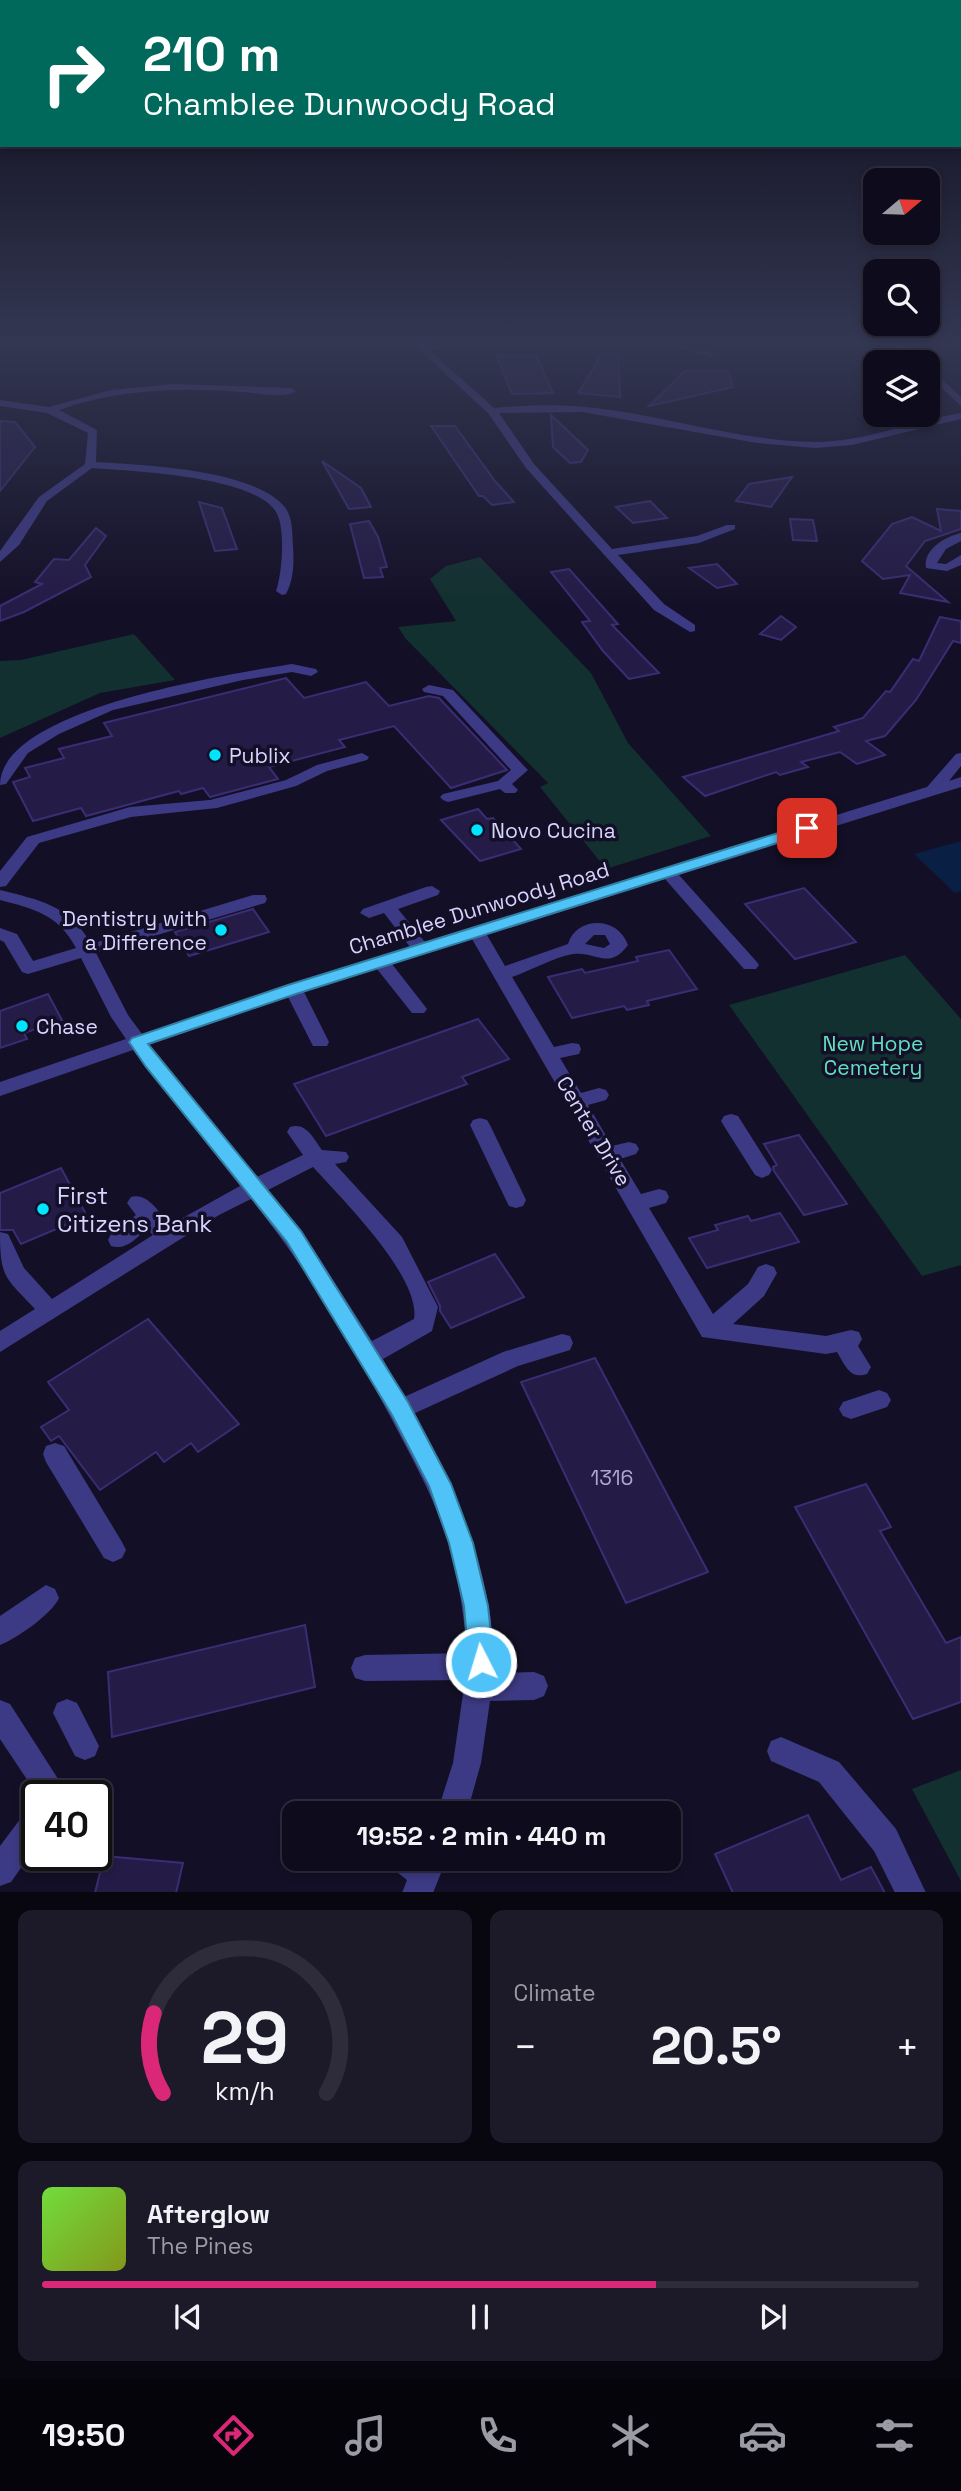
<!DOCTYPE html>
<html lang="en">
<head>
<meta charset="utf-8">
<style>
	:root { --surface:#0e0b1c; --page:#1c1929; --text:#f1f3f6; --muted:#9b9ba3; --line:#2e2b3b; --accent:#db2777 }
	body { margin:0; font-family:"Space Grotesk",sans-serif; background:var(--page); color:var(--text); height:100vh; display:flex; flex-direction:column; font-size:26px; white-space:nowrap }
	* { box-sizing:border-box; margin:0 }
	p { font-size:23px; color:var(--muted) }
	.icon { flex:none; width:38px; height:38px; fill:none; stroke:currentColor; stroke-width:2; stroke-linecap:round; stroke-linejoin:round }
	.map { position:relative; height:1892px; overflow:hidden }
	.details { display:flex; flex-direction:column; gap:18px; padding:18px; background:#08060f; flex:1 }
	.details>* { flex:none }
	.top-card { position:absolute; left:0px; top:0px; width:962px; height:147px; box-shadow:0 4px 10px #0003,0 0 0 2px var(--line); background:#00695c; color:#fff; overflow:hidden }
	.needle { width:46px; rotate:71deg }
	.controls { position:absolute; left:863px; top:168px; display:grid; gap:14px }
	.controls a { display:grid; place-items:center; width:77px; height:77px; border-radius:14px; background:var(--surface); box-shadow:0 4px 10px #0003,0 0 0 2px var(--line); font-size:35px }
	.speed { position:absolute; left:21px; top:1780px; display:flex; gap:14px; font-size:35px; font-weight:700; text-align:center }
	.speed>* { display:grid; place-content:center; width:91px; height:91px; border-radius:50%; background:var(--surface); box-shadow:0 4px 10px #0003,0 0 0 2px var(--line); line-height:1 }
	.speed .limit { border:4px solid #111; border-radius:10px; background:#fff; color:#111 }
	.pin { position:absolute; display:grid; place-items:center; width:60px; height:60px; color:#fff; margin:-30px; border-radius:14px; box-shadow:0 4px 10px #0006 }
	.me { position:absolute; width:77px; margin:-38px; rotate:355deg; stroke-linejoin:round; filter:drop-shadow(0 0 5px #0008) }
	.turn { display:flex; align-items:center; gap:24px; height:147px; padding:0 28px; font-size:32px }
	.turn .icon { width:91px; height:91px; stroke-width:2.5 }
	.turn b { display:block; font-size:49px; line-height:60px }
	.big { font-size:52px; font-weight:800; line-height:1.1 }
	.details .tile { flex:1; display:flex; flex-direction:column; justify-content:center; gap:10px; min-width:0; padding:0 24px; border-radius:14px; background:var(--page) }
	.details .dial { align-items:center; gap:0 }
	.dial svg { height:182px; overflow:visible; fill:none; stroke:var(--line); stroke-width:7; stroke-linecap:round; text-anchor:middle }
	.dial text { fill:var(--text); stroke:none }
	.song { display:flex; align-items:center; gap:21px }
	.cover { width:84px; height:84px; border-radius:10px; background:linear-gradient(135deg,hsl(100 70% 55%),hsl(70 70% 35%)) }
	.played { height:7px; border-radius:4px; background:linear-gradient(90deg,var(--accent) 70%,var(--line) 70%) }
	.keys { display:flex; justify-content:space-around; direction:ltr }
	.heat { display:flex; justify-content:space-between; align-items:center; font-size:38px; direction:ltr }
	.details .tiles { flex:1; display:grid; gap:18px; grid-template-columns:1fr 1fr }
	.tile:last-child { grid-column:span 2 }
	.trip { position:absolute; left:282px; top:1801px; width:399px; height:70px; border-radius:14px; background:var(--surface); box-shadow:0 4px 10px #0003,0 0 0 2px var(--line); font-weight:800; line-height:70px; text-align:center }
	.dock { display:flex; height:112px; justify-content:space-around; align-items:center; background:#06040b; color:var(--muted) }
	.dock .icon { width:49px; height:49px }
	.dock .on { color:var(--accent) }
	.dock b { font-size:32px; color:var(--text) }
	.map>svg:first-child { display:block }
	.green { fill:#12302f }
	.water { fill:#0a1f44 }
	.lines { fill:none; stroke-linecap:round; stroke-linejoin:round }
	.stream { stroke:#0a1f44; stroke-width:3.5 }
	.building { fill:#241b47; stroke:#3b2d73; stroke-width:2 }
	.minor { fill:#3d3a85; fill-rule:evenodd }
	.route { fill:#4fc3f7; stroke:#337fa1; stroke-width:2 }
	.poi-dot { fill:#00e5ff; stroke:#130f26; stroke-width:2.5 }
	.labels { text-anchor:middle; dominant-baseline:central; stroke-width:7; stroke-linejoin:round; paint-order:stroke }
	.poi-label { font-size:21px; fill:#d9d4ff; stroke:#130f26; text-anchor:start }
	.street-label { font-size:21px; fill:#d9d4ff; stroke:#130f26 }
	.park-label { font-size:21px; fill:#5fe0c0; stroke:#130f26 }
	.near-number-label { font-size:21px; fill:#aca6d1 }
	.near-poi-label { font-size:24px; fill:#d9d4ff; stroke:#130f26; text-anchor:start }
</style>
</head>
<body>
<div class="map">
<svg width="961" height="1893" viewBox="0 0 961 1893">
	<rect width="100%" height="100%" fill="#130f26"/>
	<g class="green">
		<polygon points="480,557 591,673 628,743 711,836 606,869 540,787 548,783 406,639 398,627 456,621 430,579 446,566"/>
		<polygon points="134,634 175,680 100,693 0,738 0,661 21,660"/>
		<polygon points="905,955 961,1019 961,1265 922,1276 729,1005"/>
		<polygon points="961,1770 961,1881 912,1789"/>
	</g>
	<polygon class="water" points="961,841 961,891 955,893 914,854"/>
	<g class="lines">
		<polyline class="stream" points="0,349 10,344"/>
	</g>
	<g class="building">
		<polygon points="603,353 618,353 620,397 578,393"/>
		<polygon points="496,355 536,355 553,393 512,394"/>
		<polygon points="685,371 728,371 733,387 649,406"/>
		<polygon points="551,415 588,450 581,462 570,463 553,447"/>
		<polygon points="0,421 15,422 35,447 0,491"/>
		<polygon points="431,426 455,426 495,481 514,502 492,505 483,496 479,496"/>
		<polygon points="322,461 361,488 371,507 349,509"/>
		<polygon points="792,477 771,507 736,501 749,484"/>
		<polygon points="650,501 667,518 633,523 616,507"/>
		<polygon points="199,502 222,508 237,549 215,551"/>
		<polygon points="937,509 961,511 961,529 925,541 906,566 948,602 900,593 910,575 883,579 862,561 892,524 912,517 941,531"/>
		<polygon points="790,519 813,520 817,541 793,540"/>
		<polygon points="369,521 378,537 387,567 380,568 383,577 364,578 350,524"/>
		<polygon points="96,528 106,536 85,565 91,577 24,612 0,621 0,606 42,584 35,582 54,559 69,560"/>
		<polygon points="717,564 737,584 717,588 689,568"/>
		<polygon points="569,569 618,624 612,625 659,673 629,679 603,651 582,622 590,621 551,572"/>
		<polygon points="781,616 796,627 781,640 760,634"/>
		<polygon points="940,617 961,621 961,643 953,641 916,700 885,736 866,741 885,755 857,764 840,752 801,762 808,767 780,775 776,772 705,796 683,777 839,731 834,727 863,718 886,691 890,692 913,659 919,661"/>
		<polygon points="286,678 304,698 366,682 389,706 429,696 439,698 507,770 451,788 394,726 339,740 345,747 269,767 278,779 210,797 203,788 181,794 179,791 86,816 81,808 33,821 13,782 30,777 25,768 64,758 59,749 112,736 104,723"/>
		<polygon points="478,809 487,819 493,818 521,849 480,861 441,820"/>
		<polygon points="804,888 856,942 795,959 745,904"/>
		<polygon points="253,909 269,932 189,956 175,932"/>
		<polygon points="669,950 697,989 647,1001 649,1005 627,1010 624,1006 572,1018 548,977 582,969 585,973 638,961 636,957"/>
		<polygon points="48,994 62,1020 24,1033 27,1039 0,1048 0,1011"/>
		<polygon points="478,1019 509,1059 462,1077 467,1084 326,1136 294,1084"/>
		<polygon points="799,1135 847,1204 804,1215 774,1171 773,1167 777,1165 764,1144"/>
		<polygon points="61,1168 87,1216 21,1244 13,1230 0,1230 0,1193"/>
		<polygon points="780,1213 799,1242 707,1268 689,1238 718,1230 715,1225 748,1216 751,1221"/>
		<polygon points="495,1254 524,1297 451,1328 440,1311 440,1306 428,1282"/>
		<polygon points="148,1319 239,1424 198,1452 191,1443 164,1462 156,1452 100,1490 59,1436 51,1441 41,1427 69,1410 48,1382"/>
		<polygon points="595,1358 708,1572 626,1603 521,1382"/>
		<polygon points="866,1484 891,1527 880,1531 946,1643 961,1637 961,1702 913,1719 795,1507"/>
		<polygon points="305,1625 315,1687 112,1737 108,1672"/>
		<polygon points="808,1815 841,1880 871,1867 885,1893 733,1893 715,1854"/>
		<polygon points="104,1856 183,1863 176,1893 95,1893"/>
	</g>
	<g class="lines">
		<g class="minor">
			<path d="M413 344H469L430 351 494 408C534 404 572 404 611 410 679 420 746 441 815 442 865 442 912 421 961 413V419L852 445 815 448 757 443 582 412 499 413 534 464 612 549 697 536 727 525H735V529L699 543 618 555 664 604 695 625V631L690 632 654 610 526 468 488 413Z"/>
			<polygon points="663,344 681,344 716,354 711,357"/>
			<polygon points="892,344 902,344 924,362 913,362"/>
			<polygon points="928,367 961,397 961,406 928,375"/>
			<path d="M173 384 291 388 296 391C284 399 257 393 242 392 180 387 118 389 59 410L97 430 96 462C144 465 249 469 283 505 293 515 292 532 293 546 294 562 294 579 286 594L282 595 276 591C282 574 286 528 276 512 255 476 132 471 92 468L47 501 19 545 0 562V551L39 497 85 464 88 433 47 413 0 406V400L49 407 111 390Z"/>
			<path d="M961 533V541L946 549 937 563 946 564 961 555V565L947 571 926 568C923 549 945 537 961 533Z"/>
			<path d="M292 664 316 669 318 672 311 676 292 672 243 680 113 710 59 734 28 753 6 784 0 785C0 708 231 674 292 664Z"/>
			<polygon points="429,685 453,690 525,767 528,770 512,784 518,790 515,793 505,793 500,789 448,802 443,800 440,797 443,794 498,781 511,770 443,696 424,692 422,689"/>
			<polygon points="362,753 369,757 367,760 327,771 296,786 217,808 131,817 39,843 6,886 0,887 0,871 27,837 130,807 210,800 286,780 317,765"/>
			<path d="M961 753V766L949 781 961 777V787L679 875 756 961 759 965 756 969H744L665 879 487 935 505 966 568 944C576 917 617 915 628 945 609 971 596 951 573 954 552 958 532 970 512 977L554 1047 572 1043 579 1044 581 1049 579 1054 560 1058 581 1093 599 1088 606 1090 609 1095 606 1100 588 1105 612 1146 629 1142 636 1144 639 1149 636 1154 620 1159 641 1194 659 1189 666 1191 669 1197 666 1203 649 1208 713 1314 748 1284 758 1267 766 1264 774 1267 777 1273 764 1296 733 1324 826 1336 851 1330 859 1332 862 1339 858 1346 871 1367 867 1374C850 1380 845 1365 837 1352L826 1354 702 1337 472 939 392 964 424 1005 427 1009 424 1013H412L377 969 304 992 329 1042 327 1046H313L288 997 149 1045 257 1177 303 1155 287 1132 290 1127C306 1122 313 1138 322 1150L346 1152 349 1157 346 1162 335 1164 402 1237 438 1307 432 1331 383 1359 404 1397 503 1352 562 1334 570 1336 573 1343 570 1350 518 1366 413 1414C451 1482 484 1552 492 1630 493 1645 495 1659 493 1673L534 1672 544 1676 548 1686 544 1696 534 1700 490 1701 481 1763 467 1813H437L453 1763 465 1680 365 1681 355 1678 351 1668 355 1658 365 1655 467 1653C464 1616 459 1579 448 1543 435 1498 412 1459 391 1418 350 1341 305 1266 251 1199L219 1215 0 1352V1331L35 1309C5 1277 0 1278 0 1232L8 1234 24 1268 52 1299 153 1235 147 1229C136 1238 126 1251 111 1246L108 1240 111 1234 136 1215 127 1203 131 1197C148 1192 159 1213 170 1225L240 1186 133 1050 0 1096V1082L126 1039 111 1017 81 958 28 974 22 972 4 942 0 940V928L17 934 33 961 76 948C58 914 34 909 0 900V890C39 900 70 905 91 944L253 895H265L267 899 265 903 96 953 128 1015 142 1034 410 947 384 913 369 918 360 913 363 909 426 887 432 886 440 891 438 895 398 909 425 942 927 787 956 754ZM594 935H605L610 944 604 948 585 944ZM313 1167C341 1198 421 1277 414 1319L372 1341 302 1231 268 1190Z"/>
			<polygon points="731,1114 738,1116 769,1165 772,1170 769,1175 762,1178 755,1175 724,1126 721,1121 724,1116"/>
			<polygon points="480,1118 487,1120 490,1125 526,1200 523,1206 516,1208 509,1206 506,1200 470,1125 473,1120"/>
			<polygon points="879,1390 887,1393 891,1400 887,1407 851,1419 843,1416 839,1409 843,1402"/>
			<polygon points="55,1443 64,1446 122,1542 126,1550 122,1558 113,1562 104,1558 46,1462 43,1454 46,1446"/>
			<path d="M46 1585 55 1589 59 1598C52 1614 17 1638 0 1645V1616Z"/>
			<polygon points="67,1699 77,1703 99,1746 95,1756 85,1760 75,1756 53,1713 57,1703"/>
			<polygon points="0,1700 10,1704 69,1796 38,1796 0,1739"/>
			<polygon points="781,1737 839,1762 896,1829 926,1893 895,1893 874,1851 819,1782 771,1761 767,1751 771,1741"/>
			<polygon points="37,1805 37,1845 11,1882 0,1886 0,1846 27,1810"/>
			<polygon points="389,1858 447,1858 433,1893 402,1893 407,1880 393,1869"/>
		</g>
	</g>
	<linearGradient id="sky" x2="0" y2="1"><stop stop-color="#0a0815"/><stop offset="0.56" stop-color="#333752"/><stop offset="1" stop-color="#333752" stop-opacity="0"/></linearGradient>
	<rect width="961" height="609" fill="url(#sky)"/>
	<polygon class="route" points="807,824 812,825 814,828 812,832 299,993 148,1044 301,1231 408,1402 451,1484 473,1543 488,1606 494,1662 490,1671 481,1675 472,1671 469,1662 464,1606 449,1543 429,1486 392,1415 287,1242 146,1067 129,1042 132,1038 288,985"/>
	<g class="poi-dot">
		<circle cx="215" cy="755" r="7"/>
		<circle cx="477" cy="830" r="7"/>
		<circle cx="221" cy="930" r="7"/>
		<circle cx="22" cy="1026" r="7"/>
		<circle cx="43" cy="1209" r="7"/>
	</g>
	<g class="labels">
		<g class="poi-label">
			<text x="229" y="755">Publix</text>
			<text x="491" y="830">Novo Cucina</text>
			<text x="207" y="918" text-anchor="end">Dentistry with<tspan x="207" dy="24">a Difference</tspan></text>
			<text x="36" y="1026">Chase</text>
		</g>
		<g class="street-label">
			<text transform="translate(479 908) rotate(-17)">Chamblee Dunwoody Road</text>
			<text transform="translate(594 1131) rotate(59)">Center Drive</text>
		</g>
		<g class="park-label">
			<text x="873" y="1043">New Hope<tspan x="873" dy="24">Cemetery</tspan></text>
		</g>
		<g class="near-number-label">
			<text x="612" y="1477">1316</text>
		</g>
		<g class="near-poi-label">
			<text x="57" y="1195">First<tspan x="57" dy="28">Citizens Bank</tspan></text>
		</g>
	</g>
</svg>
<div class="controls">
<a><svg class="needle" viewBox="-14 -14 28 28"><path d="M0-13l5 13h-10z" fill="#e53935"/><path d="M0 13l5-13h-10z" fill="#9b9ba3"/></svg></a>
<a><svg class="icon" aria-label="search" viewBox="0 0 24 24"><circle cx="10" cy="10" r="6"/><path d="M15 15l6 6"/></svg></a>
<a><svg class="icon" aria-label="layers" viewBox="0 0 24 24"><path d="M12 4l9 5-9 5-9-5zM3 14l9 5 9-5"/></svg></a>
</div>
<div class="speed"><div class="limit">40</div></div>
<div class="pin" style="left:807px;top:828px;background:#d93025"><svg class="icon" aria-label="arrive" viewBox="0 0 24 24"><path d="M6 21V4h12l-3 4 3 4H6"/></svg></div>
<svg class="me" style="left:481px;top:1662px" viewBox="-20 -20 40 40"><circle r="17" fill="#4fc3f7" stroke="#fff" stroke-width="3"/><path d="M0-11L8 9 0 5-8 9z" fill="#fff"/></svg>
<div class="trip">19:52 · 2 min · 440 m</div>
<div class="top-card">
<div class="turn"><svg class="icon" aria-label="right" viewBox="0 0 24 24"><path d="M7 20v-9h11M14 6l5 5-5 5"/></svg><div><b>210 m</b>Chamblee Dunwoody Road</div></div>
</div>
</div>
<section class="details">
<div class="tiles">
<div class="tile dial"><svg viewBox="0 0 100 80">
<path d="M14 69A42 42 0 1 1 86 69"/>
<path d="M14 69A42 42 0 0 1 10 34" stroke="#db2777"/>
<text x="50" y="56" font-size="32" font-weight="700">29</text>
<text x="50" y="72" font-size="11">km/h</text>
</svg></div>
<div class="tile"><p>Climate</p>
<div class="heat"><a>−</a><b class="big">20.5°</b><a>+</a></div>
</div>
<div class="tile">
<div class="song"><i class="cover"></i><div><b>Afterglow</b><p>The Pines</p></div></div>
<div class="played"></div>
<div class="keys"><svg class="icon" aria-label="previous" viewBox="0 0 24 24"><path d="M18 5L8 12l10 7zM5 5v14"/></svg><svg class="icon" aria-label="pause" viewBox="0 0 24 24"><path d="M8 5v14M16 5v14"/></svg><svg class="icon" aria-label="next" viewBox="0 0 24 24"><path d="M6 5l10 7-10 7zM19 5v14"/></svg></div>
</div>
</div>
</section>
<nav class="dock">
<b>19:50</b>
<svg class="icon on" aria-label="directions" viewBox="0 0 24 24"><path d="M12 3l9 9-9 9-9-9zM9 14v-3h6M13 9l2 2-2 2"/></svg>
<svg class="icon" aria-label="music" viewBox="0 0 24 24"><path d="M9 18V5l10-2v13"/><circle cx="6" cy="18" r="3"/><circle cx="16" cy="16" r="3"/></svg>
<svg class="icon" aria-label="phone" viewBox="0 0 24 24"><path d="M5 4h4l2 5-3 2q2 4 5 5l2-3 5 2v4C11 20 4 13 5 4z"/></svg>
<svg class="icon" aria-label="climate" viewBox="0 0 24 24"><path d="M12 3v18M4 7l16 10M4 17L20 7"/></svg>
<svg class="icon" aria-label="car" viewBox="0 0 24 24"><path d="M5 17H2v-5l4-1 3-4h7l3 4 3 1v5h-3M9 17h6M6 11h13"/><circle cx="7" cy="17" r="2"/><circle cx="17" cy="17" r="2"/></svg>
<svg class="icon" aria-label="filters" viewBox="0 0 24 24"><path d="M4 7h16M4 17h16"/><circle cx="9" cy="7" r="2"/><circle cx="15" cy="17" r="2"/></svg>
</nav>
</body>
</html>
